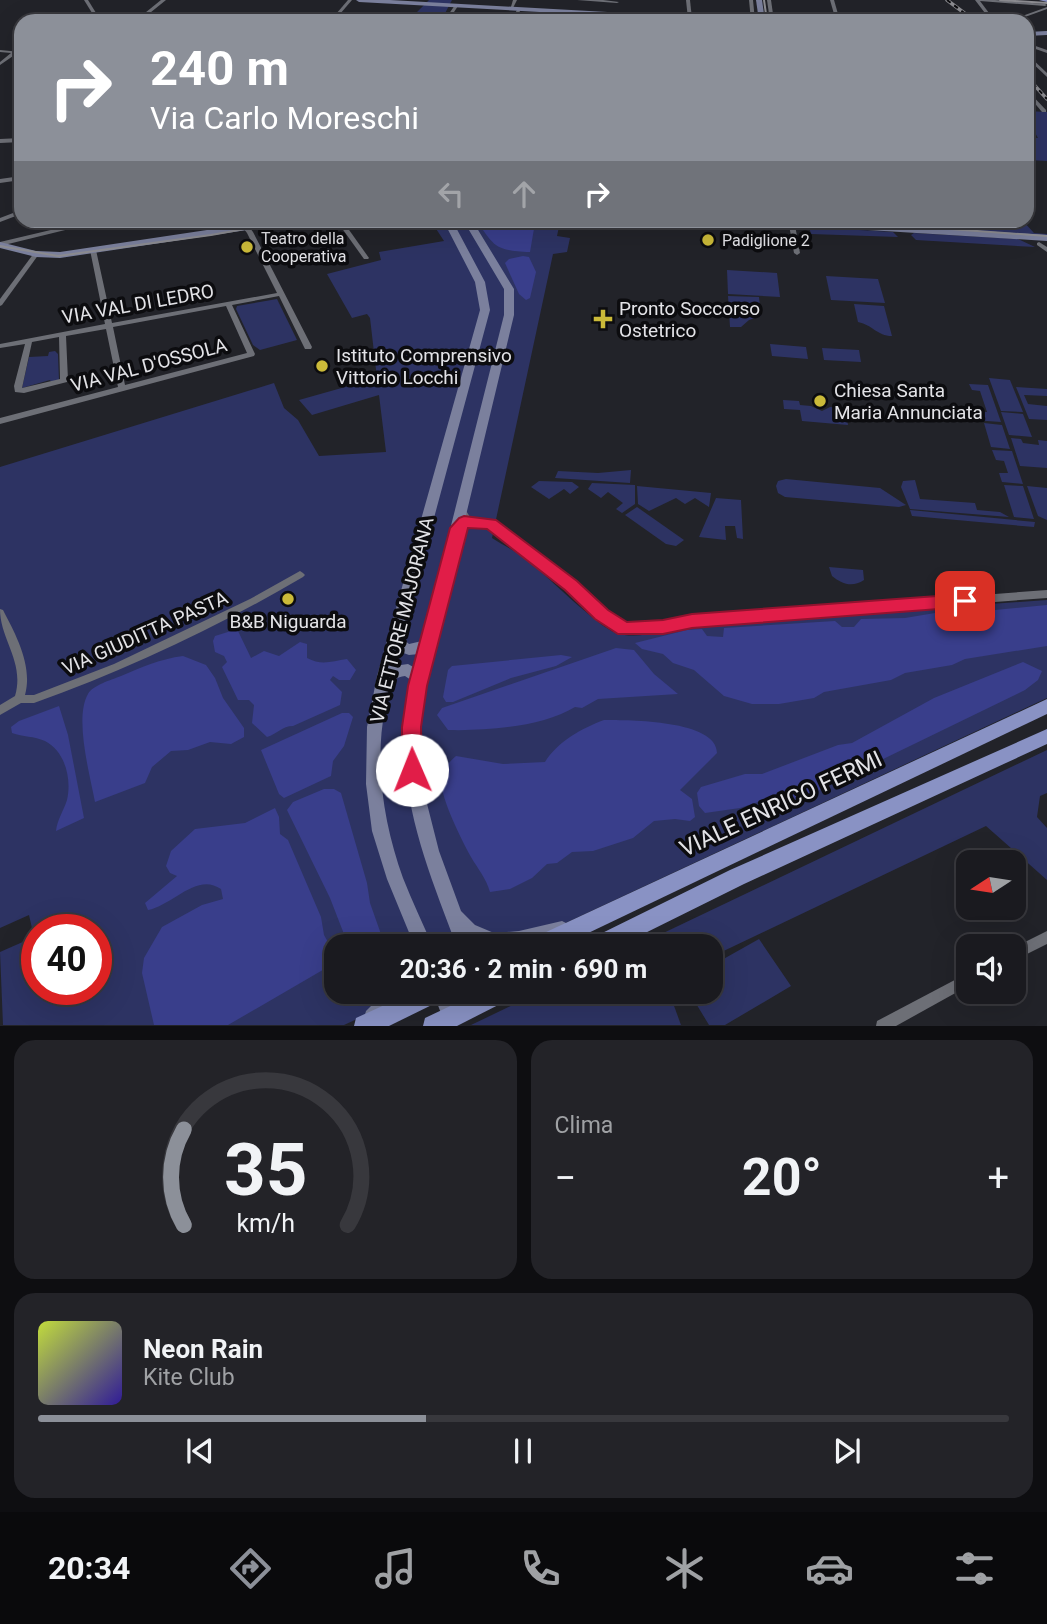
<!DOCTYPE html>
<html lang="it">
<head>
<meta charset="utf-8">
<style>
	:root { --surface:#1a1a1f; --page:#232328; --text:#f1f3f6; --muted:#9fa1a4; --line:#38383d; --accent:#8c9099 }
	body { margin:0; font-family:Roboto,sans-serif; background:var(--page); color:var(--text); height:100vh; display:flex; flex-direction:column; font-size:26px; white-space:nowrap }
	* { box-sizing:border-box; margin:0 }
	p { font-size:23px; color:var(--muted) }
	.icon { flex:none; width:38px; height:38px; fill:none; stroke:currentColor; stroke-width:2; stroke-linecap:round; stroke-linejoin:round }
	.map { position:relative; height:1026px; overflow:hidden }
	.panel { display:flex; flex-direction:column; gap:14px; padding:14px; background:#0e0e11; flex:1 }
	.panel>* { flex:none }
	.banner { position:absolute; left:14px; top:14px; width:1020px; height:214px; border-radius:21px; box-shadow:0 7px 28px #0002,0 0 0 2px var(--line); background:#8c9099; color:#fff; overflow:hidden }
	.needle { width:46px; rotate:258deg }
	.tools { position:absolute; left:956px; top:850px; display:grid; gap:14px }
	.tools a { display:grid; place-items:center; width:70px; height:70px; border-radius:14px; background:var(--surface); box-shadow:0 7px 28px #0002,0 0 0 2px var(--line); font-size:35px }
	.speed { position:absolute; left:21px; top:914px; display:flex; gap:14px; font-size:35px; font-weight:700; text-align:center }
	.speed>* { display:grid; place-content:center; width:91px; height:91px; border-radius:50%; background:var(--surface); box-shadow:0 7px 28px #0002,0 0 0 2px var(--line); line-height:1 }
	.speed .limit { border:10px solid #d22; background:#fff; color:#111 }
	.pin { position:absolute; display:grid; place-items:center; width:60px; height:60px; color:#fff; margin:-30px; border-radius:14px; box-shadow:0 4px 10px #0006 }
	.me { position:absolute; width:77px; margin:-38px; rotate:359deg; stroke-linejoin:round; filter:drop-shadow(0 0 5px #0008) }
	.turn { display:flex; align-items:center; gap:24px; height:147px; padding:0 21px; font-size:32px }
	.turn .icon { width:91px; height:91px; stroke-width:2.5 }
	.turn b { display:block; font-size:49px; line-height:60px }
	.lanes { display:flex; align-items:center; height:66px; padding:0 21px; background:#0003; justify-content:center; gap:35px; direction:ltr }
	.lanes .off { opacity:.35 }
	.big { font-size:52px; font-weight:700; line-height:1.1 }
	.panel .widget { flex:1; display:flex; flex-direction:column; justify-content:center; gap:10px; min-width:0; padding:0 24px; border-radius:21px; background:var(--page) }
	.panel .dial { align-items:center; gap:0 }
	.dial svg { height:182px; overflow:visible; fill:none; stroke:var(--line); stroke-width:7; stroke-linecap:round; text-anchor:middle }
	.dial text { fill:var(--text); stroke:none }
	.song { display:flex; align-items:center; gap:21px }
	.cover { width:84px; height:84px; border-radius:10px; background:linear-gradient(135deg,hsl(70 70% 55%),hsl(250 70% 35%)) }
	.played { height:7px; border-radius:4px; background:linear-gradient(90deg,var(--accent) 40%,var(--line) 40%) }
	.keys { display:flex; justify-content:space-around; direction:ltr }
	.heat { display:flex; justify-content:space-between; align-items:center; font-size:38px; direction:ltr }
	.panel .tiles { flex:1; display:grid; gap:14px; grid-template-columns:1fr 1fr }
	.widget:last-child { grid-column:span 2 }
	.trip { position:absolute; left:324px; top:934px; width:399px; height:70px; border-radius:21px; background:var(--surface); box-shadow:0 7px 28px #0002,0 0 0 2px var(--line); font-weight:700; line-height:70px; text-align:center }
	.tab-bar { display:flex; height:112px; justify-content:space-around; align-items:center; background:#0a0a0c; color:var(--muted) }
	.tab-bar .icon { width:49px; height:49px }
	.tab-bar .on { color:var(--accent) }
	.tab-bar b { font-size:32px; color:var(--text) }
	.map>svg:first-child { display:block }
	.green { fill:#2d3363; fill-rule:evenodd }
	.forest { fill:#393e8b }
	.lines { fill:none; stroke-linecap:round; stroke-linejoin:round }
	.street { fill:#6d6f76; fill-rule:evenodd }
	.secondary { fill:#7b809d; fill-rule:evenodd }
	.primary { fill:#8992c4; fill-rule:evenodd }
	.tram { stroke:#8c8c91; stroke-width:2 }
	.rail-casing { stroke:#8c8c91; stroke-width:3.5 }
	.rail { stroke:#0c0c0f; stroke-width:2; stroke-dasharray:4.5; stroke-linecap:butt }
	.route { fill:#e11d48; stroke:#92132f; stroke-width:2 }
	.poi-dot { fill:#cbba39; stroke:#0c0c0f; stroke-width:2.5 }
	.labels { text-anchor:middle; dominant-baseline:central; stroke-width:7; stroke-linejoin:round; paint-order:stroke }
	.far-poi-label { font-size:16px; fill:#e3e3e7; stroke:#0c0c0f; text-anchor:start }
	.street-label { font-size:19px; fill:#e3e3e7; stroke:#0c0c0f }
	.poi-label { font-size:19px; fill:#e3e3e7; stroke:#0c0c0f; text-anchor:start }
	.near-street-label { font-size:23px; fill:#e3e3e7; stroke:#0c0c0f }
</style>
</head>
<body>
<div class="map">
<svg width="1047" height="1026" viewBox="0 0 1047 1026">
	<rect width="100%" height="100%" fill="#222329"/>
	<g class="green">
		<polygon points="429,0 452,0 441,21 401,21 406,15 414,15"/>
		<polygon points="1027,111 1047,112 1047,161 1027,160 1027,137 1038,138 1027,119"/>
		<path d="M431 221H564L560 222 557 236 570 238 567 252 553 254 492 538C504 546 518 552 529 561 548 577 597 626 616 633 636 640 666 631 685 626L1047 600V698L514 947H336V992H416L344 1025H3L0 952 34 937 29 915 0 928V467L274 383 284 408 298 420 319 456 386 452 379 395 312 415 299 400 377 378 370 318 367 314 352 318 327 274 381 260 379 252 444 241ZM37 929H96V989H37Z"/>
		<polygon points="865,221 911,225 910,221 1023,221 1034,233 1047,234 1047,237 869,225 869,221"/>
		<polygon points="809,227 893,232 898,237 811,234"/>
		<polygon points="914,233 1018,239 1035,247 916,240 911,235"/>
		<polygon points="727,270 777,273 780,297 728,294"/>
		<polygon points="826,276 878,279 885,303 831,300"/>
		<polygon points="728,296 759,297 761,316 749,320 741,327 730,327"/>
		<polygon points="277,299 297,340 260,350 253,345 236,309 237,306"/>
		<path d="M854 304 884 306 892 336C877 336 873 325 858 322Z"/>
		<polygon points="770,344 806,347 808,359 772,356"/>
		<polygon points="822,348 859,350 861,362 824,360"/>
		<polygon points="55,351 58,354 59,380 51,382 50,380 22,388 29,357 48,356 49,352"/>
		<polygon points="989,378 1010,380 1023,412 1001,411"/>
		<polygon points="969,384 988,385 1001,422 959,419 956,410 987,412 980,391 972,390"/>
		<polygon points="1016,387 1047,389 1047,396 1024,395 1028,404 1047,406 1047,420 1029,419"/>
		<polygon points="783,400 799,401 800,405 811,406 822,411 830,407 845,408 848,425 802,421 800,410 784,409"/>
		<polygon points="1001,412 1023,414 1032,437 1009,435"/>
		<polygon points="984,423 1002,425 1010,449 991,447"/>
		<polygon points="1011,438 1021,439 1023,443 1039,445 1038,440 1047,441 1047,468 1020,466"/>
		<polygon points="992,450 1012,451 1023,484 1002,482 999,473 1008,473 1004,461 996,460"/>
		<polygon points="631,470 630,483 555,478 558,471 598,473"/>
		<polygon points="786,479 880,488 906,505 899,507 785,497 778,493 776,486 778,481"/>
		<polygon points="915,480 920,499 975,503 977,510 1000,512 1009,517 910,509 901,487 903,481"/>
		<polygon points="539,481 572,482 579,487 570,494 564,489 549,499 531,487"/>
		<polygon points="592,483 635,485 635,504 622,513 616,509 623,503 608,492 601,498 588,489"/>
		<polygon points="1004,485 1023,486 1034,519 1014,517"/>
		<polygon points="637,486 711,493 709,507 695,498 685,504 676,498 649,511 638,504"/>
		<polygon points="1027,486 1047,488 1047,520 1038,516"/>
		<polygon points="716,498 741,500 743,539 737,538 735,526 725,526 726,540 699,537"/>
		<polygon points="637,507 684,540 676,546 666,544 625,515"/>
		<polygon points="910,510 1035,522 1034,527 912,516"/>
		<path d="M829 567 863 570 864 580C852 588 842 584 832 576Z"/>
		<polygon points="1047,750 1047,793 1040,796 1037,817 1047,828 1047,880 986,826 711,957 710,947 634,947"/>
		<polygon points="759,939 791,986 725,1025 709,1025 689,992 710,992 711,966"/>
		<polygon points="540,992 669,992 681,1025 471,1025"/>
	</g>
	<g class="forest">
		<path d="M480 220 532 221 535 223 530 252C499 250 496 250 479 224Z"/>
		<polygon points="523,256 529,257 536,272 530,298 526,300 519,294 505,263 509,259"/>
		<polygon points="1047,605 1047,646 965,659 952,665 905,673 891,680 824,692 814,698 779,704 752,704 724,696 694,670 673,663 663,654 642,649 635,643 687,630 702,629 707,636 723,637 724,628 835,621 842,627 854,627 861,619 905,618 941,612 985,611"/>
		<path d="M231 631H238L251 658 264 651 279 656 300 642 307 644V658C322 666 332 661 347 659L356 670 350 680H339L333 676 330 680 342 692 340 705 293 726C282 726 277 734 267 737L252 723 254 705 249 700H238L222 667 227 662 224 656 215 652 213 641 215 636Z"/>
		<path d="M616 648 634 650 654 674 678 694 598 699 582 708 575 707C542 727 486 731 448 730L437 715 442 708Z"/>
		<polygon points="561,655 572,657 556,666 511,678 453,702 446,702 443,697 448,670 452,666"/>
		<path d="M183 656 206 665 215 678 223 698 244 728V737L231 744 210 742 188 750 171 751 152 767 145 783 95 802C90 775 74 718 88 694 93 685 111 680 121 676 142 667 160 659 183 656Z"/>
		<polygon points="1023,662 1042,671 1038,680 1025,690 801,799 773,797 740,808 705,813 699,806 697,793 701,787 745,774 762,774 838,745 852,743 934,698"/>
		<path d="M59 706 68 735 84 818 56 831C57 820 64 810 67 800 72 779 65 751 45 741 34 736 23 737 12 733L11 727 19 721Z"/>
		<polygon points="342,713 349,713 353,717 344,746 333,761 331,776 284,798 279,794 261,750"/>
		<path d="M604 720C629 720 717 720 717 753L680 790 692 799 695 817 690 821 675 819 654 821 633 838 593 851 572 852 557 863 547 864 532 878 510 889 490 892C486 878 478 869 471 857 462 841 440 797 441 779 442 770 449 762 456 756L503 764 545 762C557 742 582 728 604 720Z"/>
		<polygon points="324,789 334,789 341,793 367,883 370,903 382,937 382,947 349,947 330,898 287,810 293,802"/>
		<path d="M275 808 279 817 280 834 288 840 321 917 324 935 333 951V964L228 1025H154L142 973 144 958 162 927 202 905 223 899 221 889C197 872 173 905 148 910L145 903 177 876 170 873 166 866 171 851 195 829 245 823Z"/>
	</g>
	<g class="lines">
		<g class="street">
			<polygon points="84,0 88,0 101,21 97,21"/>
			<polygon points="161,0 166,0 140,21 135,21"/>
			<polygon points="348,0 352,0 334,21 330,21"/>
			<polygon points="513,0 517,0 512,10 510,10"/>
			<polygon points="577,0 603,0 619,2 617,3"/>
			<polygon points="686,0 690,0 692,19 690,20 688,19"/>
			<polygon points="749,0 753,0 755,21 751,21"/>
			<polygon points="767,0 771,0 774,21 770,21"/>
			<polygon points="830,0 834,0 840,21 836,21"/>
			<polygon points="975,0 995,0 1045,4 1047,5 1045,6 980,1 995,21 991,21"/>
			<polygon points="455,5 458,6 448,21 444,21"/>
			<polygon points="1047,7 1047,9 1014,21 1008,21"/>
			<polygon points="518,8 521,9 515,21 511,21"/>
			<polygon points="561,11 565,11 572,21 568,21"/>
			<polygon points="1027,43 1047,50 1047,53 1027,46"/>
			<polygon points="0,50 21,52 21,54 16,54 0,65 0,62 11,53 0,52"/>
			<polygon points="1027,54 1047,73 1047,77 1027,58"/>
			<polygon points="1027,90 1046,110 1046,112 1042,112 1027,94"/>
			<polygon points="21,138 21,142 0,143 0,139"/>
			<polygon points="21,176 21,180 0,183 0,179"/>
			<polygon points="21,210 21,214 0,222 0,218"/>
			<polygon points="93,220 106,220 0,246 0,242"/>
			<path d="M237 220H244L253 232 312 347 311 349H305L304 347 279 296 232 305 255 354 254 356 0 424V418L118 387 106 329 66 336 68 380 67 382 24 393 15 392 14 386 25 344 0 348V344L105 324 90 250 91 249 96 250 112 323 277 293 247 233ZM226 306 247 353 125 385 113 327ZM59 337 60 379 22 388 32 342Z"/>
			<polygon points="336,220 342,220 369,258 368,259 364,259"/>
			<polygon points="903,220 910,220 911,222 908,224"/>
			<polygon points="792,223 795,225 800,253 797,255 794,253 789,225"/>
			<polygon points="1039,242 1047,247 1047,252 1037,245 1037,243"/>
			<polygon points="36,252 39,254 2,305 0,306 0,299 34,253"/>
			<polygon points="462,508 465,509 470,517 493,522 578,586 598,607 617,622 629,626 647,626 692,617 1047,590 1047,598 692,625 656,632 638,634 621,632 611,628 597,618 568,588 487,527 464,521 458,511"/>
			<path d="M300 571 303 573 305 575 303 577C218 627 127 670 34 703H21L0 715V705L15 696C25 662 0 640 0 609L3 610C16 635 33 666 25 695H34L114 664 250 599Z"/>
			<polygon points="1047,931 1047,944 1013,961 1013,948"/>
			<polygon points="968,973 968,986 896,1026 876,1026 877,1021"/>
		</g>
		<g class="secondary">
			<polygon points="356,0 390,0 734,19 737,21 702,21 359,2"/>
			<polygon points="756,0 762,0 765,21 759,21"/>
			<polygon points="1047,31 1047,35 1027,36 1027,32"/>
			<polygon points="290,220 327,220 323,223 247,230 60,258 36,257 0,248 0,242 36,251 60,252 247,224"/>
			<path d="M443 220H452L485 282 490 310 403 633 404 640 409 644 422 641 504 315V289L463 220H472L514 289V315L425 686 420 721V755L423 788 439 851 461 911 475 925 494 933 519 931 562 921 568 924 571 930 568 936 526 947H480L474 944 475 947H457C434 885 407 822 405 755 404 730 411 706 411 680L405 676C388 677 388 695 385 709 374 764 384 825 403 878 412 901 423 924 433 947H415L387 879 372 831 366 784 367 727 377 676 480 310 475 282ZM398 651 409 655 419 654 415 668 408 664 394 666Z"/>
			<polygon points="748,220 803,220 1047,235 1047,241 752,223"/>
			<polygon points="385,992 410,992 407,998 394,1009 380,1025 366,1025 364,1018 366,1011"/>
			<polygon points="433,992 451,992 461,1017 459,1024 454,1026 445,1024"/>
		</g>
		<g class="primary">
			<polygon points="1039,0 1047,0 1047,2"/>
			<polygon points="1047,699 1047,714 559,947 526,947 529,940"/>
			<polygon points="1047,729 1047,744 744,884 617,947 585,947 588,940 730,870"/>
			<polygon points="413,992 447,992 444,999 389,1026 354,1026 356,1018"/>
			<polygon points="480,992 513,992 510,999 457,1026 423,1026 425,1018"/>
		</g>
		<g class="tram">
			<polyline points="764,0 767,21"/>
			<polyline points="1000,0 1047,3"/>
			<polyline points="827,220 1047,236"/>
			<polyline points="0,246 58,256 211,235 296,220"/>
		</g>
		<g class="rail-casing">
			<g id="rail">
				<polyline points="947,0 975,21"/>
				<polyline points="1027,77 1047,99"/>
			</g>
		</g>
		<use href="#rail" class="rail"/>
	</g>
	<polygon class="route" points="464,516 496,520 577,581 608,610 627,622 663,620 692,614 965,594 971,596 974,601 971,605 965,607 692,628 663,634 618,634 595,619 565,590 487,529 468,528 427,686 421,727 422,770 419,776 412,779 405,776 402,770 402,727 408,686 450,528 459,518"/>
	<g class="poi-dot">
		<circle cx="708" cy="240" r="7"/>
		<circle cx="247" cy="247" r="7"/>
		<path d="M599.5 308.5h7v7h7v7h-7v7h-7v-7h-7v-7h7z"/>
		<circle cx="322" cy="366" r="7"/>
		<circle cx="820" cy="401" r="7"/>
		<circle cx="288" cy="599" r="7"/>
	</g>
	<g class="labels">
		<g class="far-poi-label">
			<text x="261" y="238">Teatro della<tspan x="261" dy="18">Cooperativa</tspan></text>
			<text x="722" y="240">Padiglione 2</text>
		</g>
		<g class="street-label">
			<text transform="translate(138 304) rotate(-10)">VIA VAL DI LEDRO</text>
			<text transform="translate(149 365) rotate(-15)">VIA VAL D'OSSOLA</text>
			<text transform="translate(402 620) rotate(-76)">VIA ETTORE MAJORANA</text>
			<text transform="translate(145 633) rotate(-24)">VIA GIUDITTA PASTA</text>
		</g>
		<g class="poi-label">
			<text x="619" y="308">Pronto Soccorso<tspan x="619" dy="22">Ostetrico</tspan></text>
			<text x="336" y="355">Istituto Comprensivo<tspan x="336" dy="22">Vittorio Locchi</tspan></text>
			<text x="834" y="390">Chiesa Santa<tspan x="834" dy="22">Maria Annunciata</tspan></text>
			<text x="288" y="621" text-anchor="middle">B&amp;B Niguarda</text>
		</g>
		<g class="near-street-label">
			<text transform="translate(781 804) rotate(-25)">VIALE ENRICO FERMI</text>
		</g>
	</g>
</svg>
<div class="tools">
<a><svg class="needle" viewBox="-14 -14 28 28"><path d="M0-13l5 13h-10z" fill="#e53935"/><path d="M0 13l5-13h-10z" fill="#9fa1a4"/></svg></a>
<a><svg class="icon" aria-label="sound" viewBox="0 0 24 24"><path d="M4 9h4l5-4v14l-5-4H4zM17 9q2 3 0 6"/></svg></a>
</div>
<div class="speed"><div class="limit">40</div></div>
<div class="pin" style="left:965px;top:601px;background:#d93025"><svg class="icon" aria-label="arrive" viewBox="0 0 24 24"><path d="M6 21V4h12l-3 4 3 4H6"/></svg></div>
<svg class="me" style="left:412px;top:770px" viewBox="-20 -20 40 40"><circle r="19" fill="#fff"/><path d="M0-13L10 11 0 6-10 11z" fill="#e11d48"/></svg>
<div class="trip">20:36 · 2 min · 690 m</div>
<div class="banner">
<div class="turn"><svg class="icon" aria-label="right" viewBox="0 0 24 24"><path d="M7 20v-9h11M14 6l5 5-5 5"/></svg><div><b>240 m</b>Via Carlo Moreschi</div></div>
<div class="lanes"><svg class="icon off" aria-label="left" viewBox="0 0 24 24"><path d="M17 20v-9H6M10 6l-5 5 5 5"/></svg><svg class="icon off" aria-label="ahead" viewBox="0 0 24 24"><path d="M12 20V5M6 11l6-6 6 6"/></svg><svg class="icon" aria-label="right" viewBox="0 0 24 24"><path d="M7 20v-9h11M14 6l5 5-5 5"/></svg></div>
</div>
</div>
<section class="panel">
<div class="tiles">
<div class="widget dial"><svg viewBox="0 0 100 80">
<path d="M14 69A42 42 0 1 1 86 69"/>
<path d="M14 69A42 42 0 0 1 14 27" stroke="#8c9099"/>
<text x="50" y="56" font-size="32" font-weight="700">35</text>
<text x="50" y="72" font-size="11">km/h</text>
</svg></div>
<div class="widget"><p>Clima</p>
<div class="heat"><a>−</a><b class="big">20°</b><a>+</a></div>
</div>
<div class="widget">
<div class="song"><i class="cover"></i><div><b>Neon Rain</b><p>Kite Club</p></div></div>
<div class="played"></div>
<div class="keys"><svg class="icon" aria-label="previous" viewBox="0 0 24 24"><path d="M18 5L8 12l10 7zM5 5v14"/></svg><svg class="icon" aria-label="pause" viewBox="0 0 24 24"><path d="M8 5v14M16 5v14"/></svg><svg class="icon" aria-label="next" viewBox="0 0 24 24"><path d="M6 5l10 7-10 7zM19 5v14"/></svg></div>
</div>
</div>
</section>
<nav class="tab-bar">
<b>20:34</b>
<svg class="icon on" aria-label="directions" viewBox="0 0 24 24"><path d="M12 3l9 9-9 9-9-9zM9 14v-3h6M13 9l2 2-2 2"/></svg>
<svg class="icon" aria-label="music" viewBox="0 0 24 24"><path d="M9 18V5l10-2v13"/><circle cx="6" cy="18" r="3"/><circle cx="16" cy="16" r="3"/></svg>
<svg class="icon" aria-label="phone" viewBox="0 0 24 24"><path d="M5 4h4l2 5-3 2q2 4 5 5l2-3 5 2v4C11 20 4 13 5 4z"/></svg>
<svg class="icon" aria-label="climate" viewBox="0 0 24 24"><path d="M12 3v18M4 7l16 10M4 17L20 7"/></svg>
<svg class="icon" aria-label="car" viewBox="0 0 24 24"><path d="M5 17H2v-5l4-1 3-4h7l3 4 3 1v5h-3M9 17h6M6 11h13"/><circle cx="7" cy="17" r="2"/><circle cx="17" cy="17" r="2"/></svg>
<svg class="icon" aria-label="filters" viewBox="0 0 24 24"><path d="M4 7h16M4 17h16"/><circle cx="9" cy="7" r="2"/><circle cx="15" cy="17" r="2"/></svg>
</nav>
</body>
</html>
